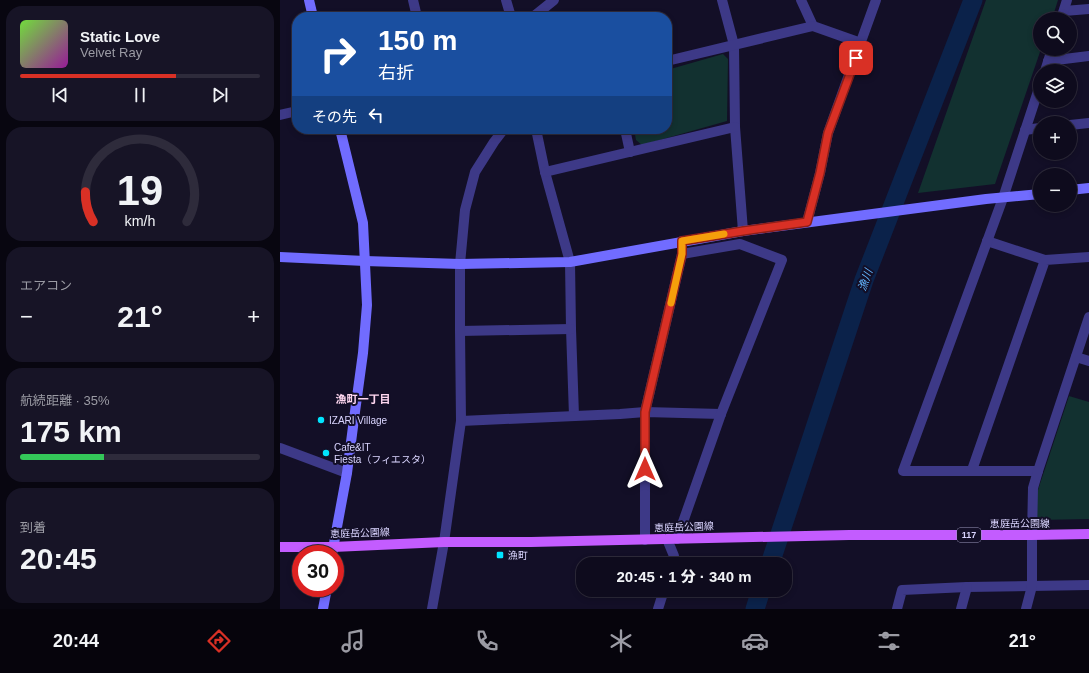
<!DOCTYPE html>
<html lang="ja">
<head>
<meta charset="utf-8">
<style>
	:root { --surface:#0e0b1d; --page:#171426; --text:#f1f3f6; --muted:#9b9ba4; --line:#2e2b3b; --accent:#d93025 }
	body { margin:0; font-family:Helvetica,"Noto Sans JP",sans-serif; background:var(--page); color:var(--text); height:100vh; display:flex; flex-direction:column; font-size:15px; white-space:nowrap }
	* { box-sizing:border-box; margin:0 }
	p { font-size:13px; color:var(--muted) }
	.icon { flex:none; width:22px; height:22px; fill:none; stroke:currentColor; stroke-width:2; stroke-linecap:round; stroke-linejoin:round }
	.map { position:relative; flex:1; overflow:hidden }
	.details { display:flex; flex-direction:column; gap:6px; padding:6px; background:#080610; width:280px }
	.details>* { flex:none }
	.banner { position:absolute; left:12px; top:12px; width:380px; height:122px; border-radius:16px; box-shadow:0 2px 6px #0003,0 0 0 1px var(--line); background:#1a4fa0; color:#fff; overflow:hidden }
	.fabs { position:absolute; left:753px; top:12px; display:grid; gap:8px }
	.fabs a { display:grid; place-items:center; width:44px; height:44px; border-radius:50%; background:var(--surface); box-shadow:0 2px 6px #0003,0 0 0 1px var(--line); font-size:20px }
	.speed { position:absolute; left:12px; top:545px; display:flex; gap:8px; font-size:20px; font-weight:700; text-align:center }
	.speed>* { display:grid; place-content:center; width:52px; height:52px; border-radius:50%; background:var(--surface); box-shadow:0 2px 6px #0003,0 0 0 1px var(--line); line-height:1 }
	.speed .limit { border:6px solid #d22; background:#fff; color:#111 }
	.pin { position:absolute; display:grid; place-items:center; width:34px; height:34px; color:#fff; margin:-17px; border-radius:8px; box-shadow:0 2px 6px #0006 }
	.me { position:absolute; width:44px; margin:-22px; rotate:0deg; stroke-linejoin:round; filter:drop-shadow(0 0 3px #0008) }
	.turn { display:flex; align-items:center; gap:14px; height:84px; padding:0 20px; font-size:18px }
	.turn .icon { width:52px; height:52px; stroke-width:2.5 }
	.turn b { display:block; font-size:28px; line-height:34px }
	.then { display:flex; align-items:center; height:38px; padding:0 20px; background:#0003; gap:8px; font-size:15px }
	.big { font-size:30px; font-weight:800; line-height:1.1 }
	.details .widget { flex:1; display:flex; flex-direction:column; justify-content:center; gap:6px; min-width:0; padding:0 14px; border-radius:16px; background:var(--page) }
	.details .dial { align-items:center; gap:0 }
	.dial svg { height:104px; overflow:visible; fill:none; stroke:var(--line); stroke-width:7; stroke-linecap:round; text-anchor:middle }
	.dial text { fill:var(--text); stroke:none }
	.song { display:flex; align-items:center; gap:12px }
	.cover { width:48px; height:48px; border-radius:6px; background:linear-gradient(135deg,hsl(100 70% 55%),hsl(300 70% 35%)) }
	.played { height:4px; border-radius:2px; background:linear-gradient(90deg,var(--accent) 65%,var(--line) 65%) }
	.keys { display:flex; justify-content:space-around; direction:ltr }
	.heat { display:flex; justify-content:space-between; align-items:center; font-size:22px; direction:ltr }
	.charge { height:6px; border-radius:3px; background:linear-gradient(90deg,#34c759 35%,var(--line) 0) }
	.trip { position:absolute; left:296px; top:557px; width:216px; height:40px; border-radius:16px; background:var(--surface); box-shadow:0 2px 6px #0003,0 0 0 1px var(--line); font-weight:800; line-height:40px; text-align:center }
	.tab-bar { display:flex; height:64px; justify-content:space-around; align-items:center; background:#06040c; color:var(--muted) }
	.tab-bar .icon { width:28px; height:28px }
	.tab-bar .selected { color:var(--accent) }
	.tab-bar b { font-size:18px; color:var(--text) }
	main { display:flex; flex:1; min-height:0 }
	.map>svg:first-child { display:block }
	.green { fill:#123130 }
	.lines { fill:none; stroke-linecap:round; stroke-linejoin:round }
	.river { stroke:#0b224a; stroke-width:19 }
	.street { stroke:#3d3987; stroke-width:10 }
	.secondary { stroke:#716cff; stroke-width:10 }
	.primary { stroke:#c35cff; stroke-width:10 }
	.route-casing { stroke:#8d1f18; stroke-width:10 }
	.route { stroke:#d93025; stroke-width:7 }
	.slow { stroke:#f59e0b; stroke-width:7 }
	.poi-dot { fill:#01e4ff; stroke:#130f27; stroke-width:1.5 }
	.labels { text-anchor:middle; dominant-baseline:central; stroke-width:4; stroke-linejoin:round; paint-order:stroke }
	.shield { fill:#130f27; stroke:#9e9abe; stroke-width:1 }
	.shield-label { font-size:9px; font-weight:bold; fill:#dad5ff }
	.poi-label { font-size:10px; fill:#dad5ff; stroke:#130f27; text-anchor:start }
	.street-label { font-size:10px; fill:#dad5ff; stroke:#130f27 }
	.water-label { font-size:11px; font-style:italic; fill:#63b6ff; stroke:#130f27 }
	.neighbourhood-label { font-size:11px; font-weight:bold; fill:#ffd7f0; stroke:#130f27 }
</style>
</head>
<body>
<main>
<section class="details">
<div class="widget">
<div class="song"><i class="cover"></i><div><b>Static Love</b><p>Velvet Ray</p></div></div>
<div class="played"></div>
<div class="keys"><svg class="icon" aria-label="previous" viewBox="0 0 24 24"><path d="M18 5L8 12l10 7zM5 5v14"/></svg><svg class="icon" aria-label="pause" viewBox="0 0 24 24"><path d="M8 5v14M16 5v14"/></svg><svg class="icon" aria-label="next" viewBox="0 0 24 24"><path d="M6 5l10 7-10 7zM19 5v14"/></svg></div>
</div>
<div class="widget dial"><svg viewBox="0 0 100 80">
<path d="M14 69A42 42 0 1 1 86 69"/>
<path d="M14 69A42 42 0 0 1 8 46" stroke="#d93025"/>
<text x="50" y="56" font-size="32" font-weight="700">19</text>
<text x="50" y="72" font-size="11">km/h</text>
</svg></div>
<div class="widget"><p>エアコン</p>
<div class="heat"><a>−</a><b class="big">21°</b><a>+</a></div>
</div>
<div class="widget"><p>航続距離 · 35%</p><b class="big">175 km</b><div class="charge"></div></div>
<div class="widget"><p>到着</p><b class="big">20:45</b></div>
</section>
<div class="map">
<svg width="809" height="609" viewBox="0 0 809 609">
	<rect width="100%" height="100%" fill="#130f27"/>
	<g class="green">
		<polygon points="706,0 778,0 772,19 760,19 760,49 761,49 715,184 638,193"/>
		<polygon points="443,54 448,59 447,121 362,145 356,140 354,129 387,129 387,70"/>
		<polygon points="789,396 809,402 809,519 757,520 754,502"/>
	</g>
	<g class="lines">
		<g class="river">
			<polyline points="490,564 584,280 693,0"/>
			<polyline points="475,609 481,590"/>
		</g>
		<g class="street">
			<polyline points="133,0 137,17"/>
			<polyline points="226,0 231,17"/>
			<polyline points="442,0 454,45 455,127 463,231"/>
			<polyline points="521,0 533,26"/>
			<polyline points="784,11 809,9"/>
			<polyline points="253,17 274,0"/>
			<polyline points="781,19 787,0"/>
			<polyline points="387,61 533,26 581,43"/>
			<polyline points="768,61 809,56"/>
			<polyline points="765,71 772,49"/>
			<polyline points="0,115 17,111"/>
			<polyline points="790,125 809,123"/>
			<polyline points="256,129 265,172 290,262 291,329 294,416"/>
			<polyline points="345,129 350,152"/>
			<polyline points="745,130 760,128"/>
			<polyline points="265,172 455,127"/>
			<polyline points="527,222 540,173 548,133 596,0"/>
			<polyline points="707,241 765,260"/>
			<polyline points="180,331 291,329"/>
			<polyline points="796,357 809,361"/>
			<polyline points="181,421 340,414 365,412 441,414"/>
			<polyline points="0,448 67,473"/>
			<polyline points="692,470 765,260 809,257"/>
			<polyline points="758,471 623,471 723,198 760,85"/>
			<polyline points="387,539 394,556 392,564"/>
			<polyline points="397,539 441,414 502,260 460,244 402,254"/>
			<polyline points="365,540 365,412 402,254 402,241"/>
			<polyline points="152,609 164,542 181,421 180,331 180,264 185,210 195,172 214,142 224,129"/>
			<polyline points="378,609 384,590"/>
			<polyline points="617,609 622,590 687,587 809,585"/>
			<polyline points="681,609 687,587"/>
			<polyline points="746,609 752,586 752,535 753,488 758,471 809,317"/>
		</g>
		<g class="secondary">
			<polyline points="29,0 33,17"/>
			<polyline points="790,190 809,188"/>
			<polyline points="0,257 85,261 180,264 290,262 463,231 706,199 760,194"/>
			<polyline points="52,554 67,473 74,419 83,353 87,305 83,223 60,129"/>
			<polyline points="43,609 47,588"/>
		</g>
		<polyline class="primary" points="0,547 53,547 164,542 251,542 569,535 752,535 809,534"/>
	</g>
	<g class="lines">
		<g class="route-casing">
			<polyline id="route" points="365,469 365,412 402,254 402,241 463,231 527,222 540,173 548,133 576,58"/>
		</g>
		<use href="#route" class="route"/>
		<polyline class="slow" points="391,303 402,254 402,241 444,234"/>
	</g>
	<g class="poi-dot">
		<circle cx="41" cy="420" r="4"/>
		<circle cx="46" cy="453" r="4"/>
		<rect x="216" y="551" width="8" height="8" rx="2"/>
	</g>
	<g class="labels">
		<rect class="shield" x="677" y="528" width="24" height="14" rx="3"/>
		<g class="shield-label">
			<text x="689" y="535">117</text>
		</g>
		<g class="poi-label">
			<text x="49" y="420">IZARI Village</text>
			<text x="54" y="447">Cafe&amp;IT<tspan x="54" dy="12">Fiesta（フィエスタ）</tspan></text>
			<text x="228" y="555">漁町</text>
		</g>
		<g class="street-label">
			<text x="740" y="523">恵庭岳公園線</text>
			<text transform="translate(404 527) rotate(-2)">恵庭岳公園線</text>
			<text transform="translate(80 533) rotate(-2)">恵庭岳公園線</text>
		</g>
		<g class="water-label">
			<text transform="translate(585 280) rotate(-70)">漁川</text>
		</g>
		<g class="neighbourhood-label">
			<text x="83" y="399">漁町一丁目</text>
		</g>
	</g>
</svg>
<div class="fabs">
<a><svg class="icon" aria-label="search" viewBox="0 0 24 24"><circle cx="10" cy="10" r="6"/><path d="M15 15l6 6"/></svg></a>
<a><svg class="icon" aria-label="layers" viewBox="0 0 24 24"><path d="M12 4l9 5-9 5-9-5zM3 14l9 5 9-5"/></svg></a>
<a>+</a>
<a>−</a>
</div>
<div class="speed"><div class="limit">30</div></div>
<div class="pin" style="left:576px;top:58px;background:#d93025"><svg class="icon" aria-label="arrive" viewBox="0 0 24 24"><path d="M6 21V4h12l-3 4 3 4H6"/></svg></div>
<svg class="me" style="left:365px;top:469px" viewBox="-20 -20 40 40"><path d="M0-17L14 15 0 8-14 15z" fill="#d93025" stroke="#fff" stroke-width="4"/></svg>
<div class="trip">20:45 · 1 分 · 340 m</div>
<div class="banner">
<div class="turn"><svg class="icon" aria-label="right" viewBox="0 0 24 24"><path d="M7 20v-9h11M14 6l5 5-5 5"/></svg><div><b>150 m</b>右折</div></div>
<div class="then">その先<svg class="icon" aria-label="left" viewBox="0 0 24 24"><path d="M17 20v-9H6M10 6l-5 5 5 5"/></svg></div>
</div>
</div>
</main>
<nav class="tab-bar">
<b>20:44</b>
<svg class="icon selected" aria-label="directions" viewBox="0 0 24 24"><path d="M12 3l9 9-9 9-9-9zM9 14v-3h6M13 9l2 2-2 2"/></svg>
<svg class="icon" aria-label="music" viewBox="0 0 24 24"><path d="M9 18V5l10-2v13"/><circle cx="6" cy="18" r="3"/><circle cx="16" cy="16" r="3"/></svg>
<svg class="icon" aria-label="phone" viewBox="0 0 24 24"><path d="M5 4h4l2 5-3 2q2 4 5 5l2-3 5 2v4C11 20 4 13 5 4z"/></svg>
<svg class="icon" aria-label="climate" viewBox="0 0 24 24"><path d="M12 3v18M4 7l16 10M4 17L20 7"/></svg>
<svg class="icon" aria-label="car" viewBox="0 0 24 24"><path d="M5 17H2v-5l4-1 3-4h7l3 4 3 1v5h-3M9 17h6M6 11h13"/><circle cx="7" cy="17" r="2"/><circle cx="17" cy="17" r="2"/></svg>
<svg class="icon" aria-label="filters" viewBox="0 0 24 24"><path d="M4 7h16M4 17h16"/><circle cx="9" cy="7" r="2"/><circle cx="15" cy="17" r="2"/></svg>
<b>21°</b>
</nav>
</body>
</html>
